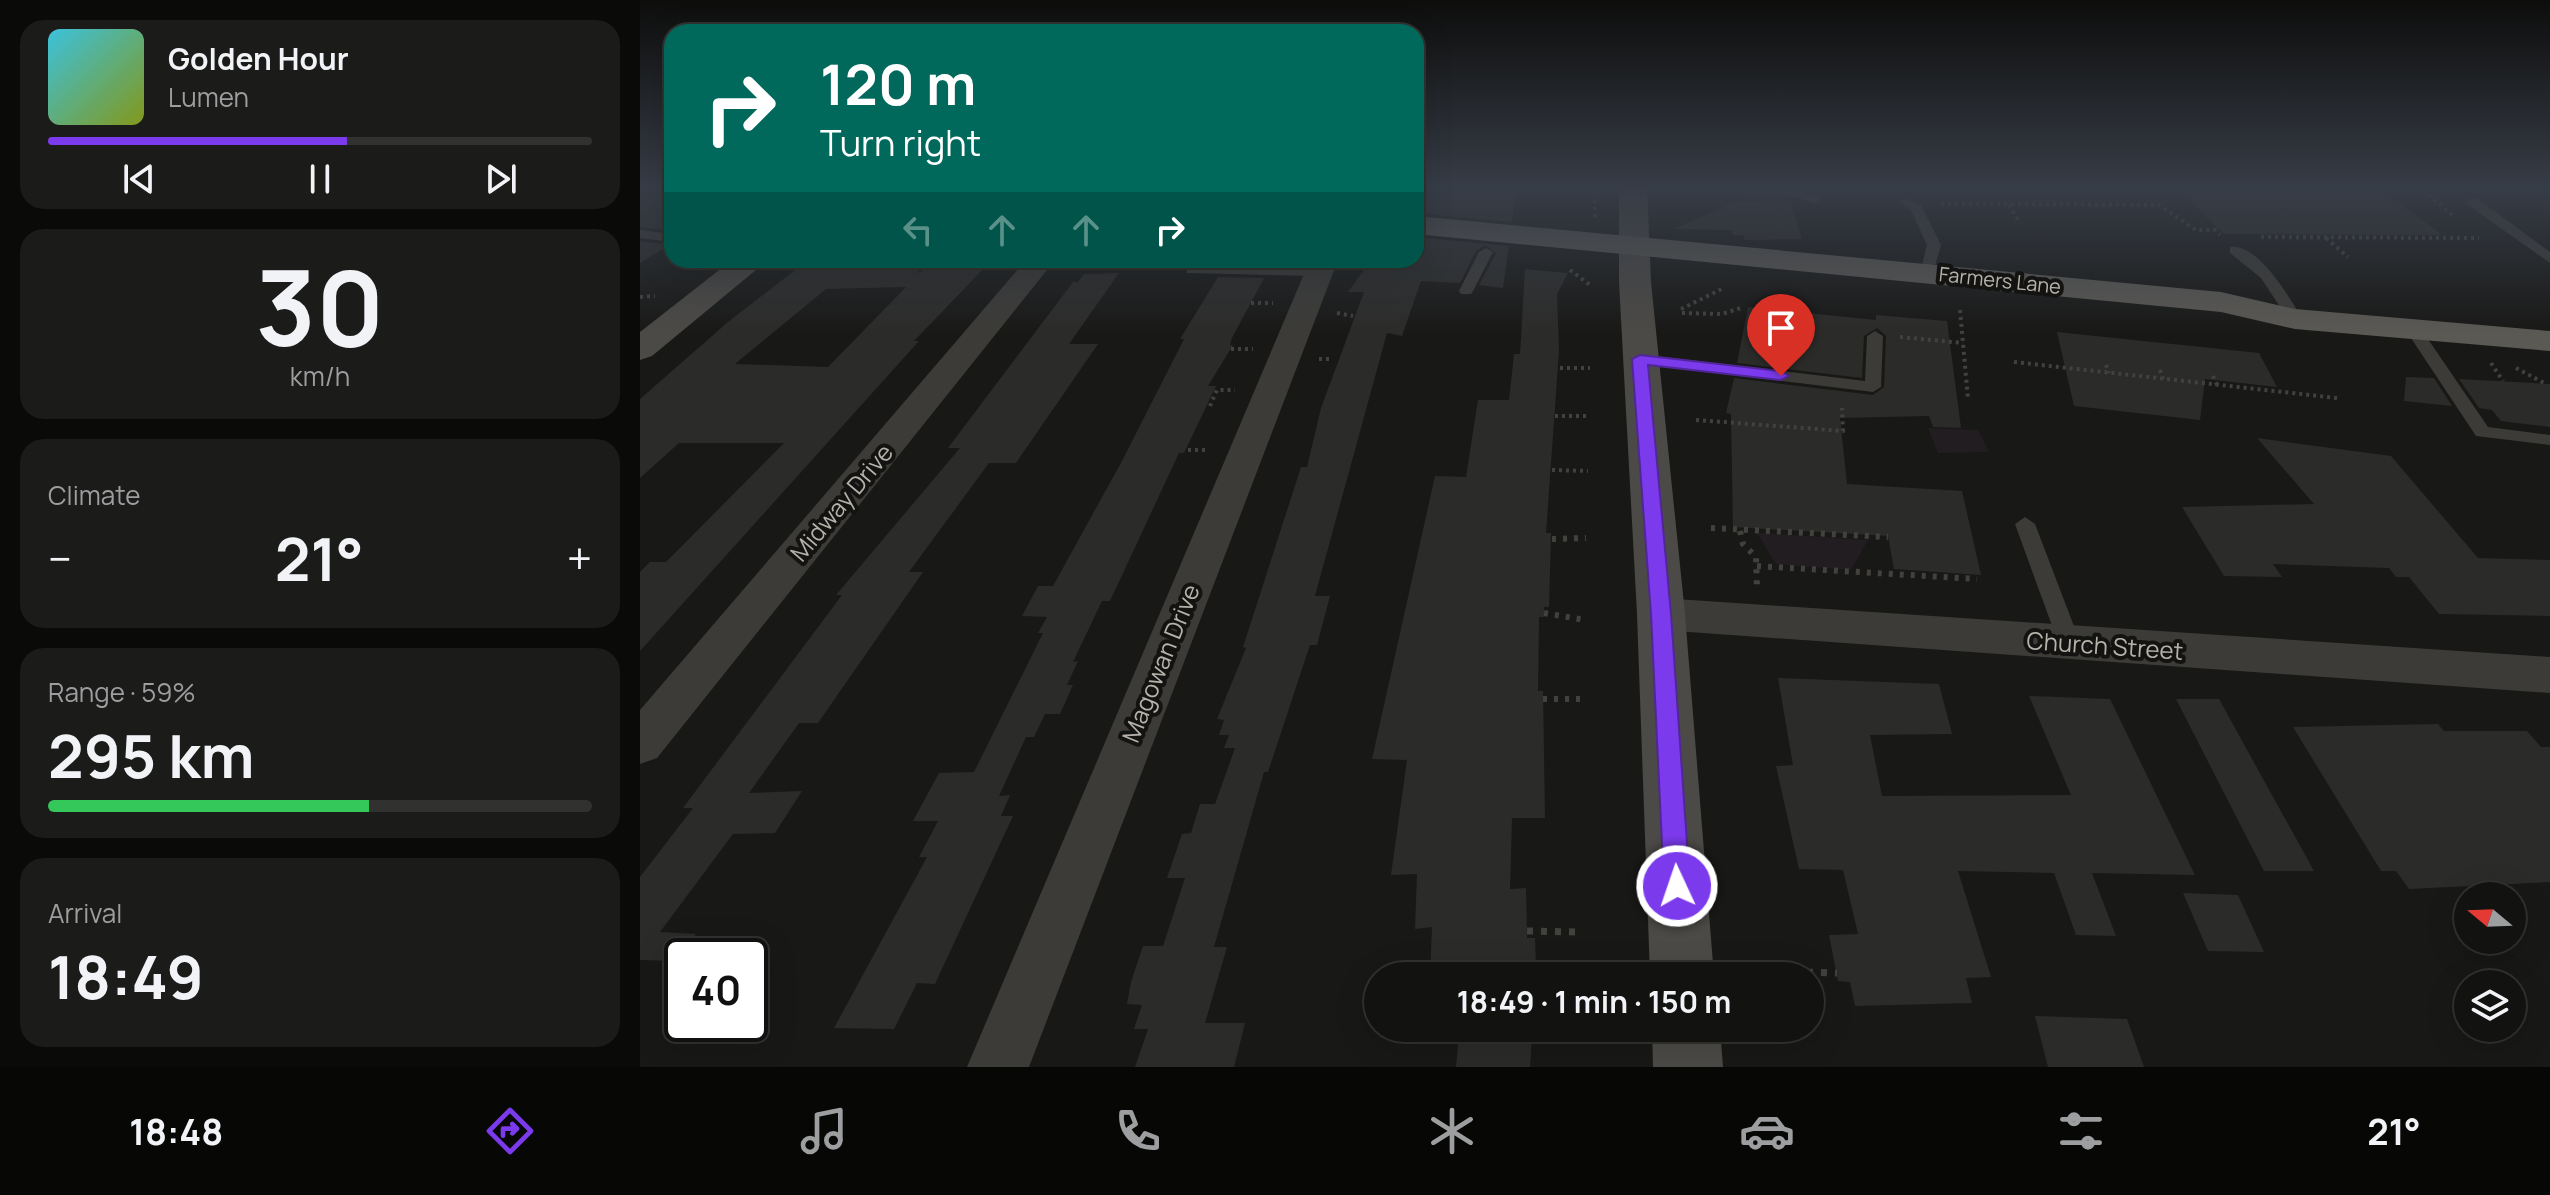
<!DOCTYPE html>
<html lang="en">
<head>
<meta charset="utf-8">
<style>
	:root { --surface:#121210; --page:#1b1b19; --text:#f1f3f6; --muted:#9c9e9f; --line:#313230; --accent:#7c3aed }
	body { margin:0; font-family:Manrope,sans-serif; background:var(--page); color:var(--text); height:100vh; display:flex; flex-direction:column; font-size:30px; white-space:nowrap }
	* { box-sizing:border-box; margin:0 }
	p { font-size:26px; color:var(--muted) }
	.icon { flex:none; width:44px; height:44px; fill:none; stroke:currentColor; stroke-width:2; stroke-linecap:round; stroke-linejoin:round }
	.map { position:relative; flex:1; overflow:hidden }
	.panel { display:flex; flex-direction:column; gap:20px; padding:20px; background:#0a0a09; width:640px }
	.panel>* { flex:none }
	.top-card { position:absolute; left:24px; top:24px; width:760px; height:244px; border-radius:24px; box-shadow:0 8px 32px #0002,0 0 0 2px var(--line); background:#00695c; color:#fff; overflow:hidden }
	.needle { width:52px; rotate:289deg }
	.buttons { position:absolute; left:1814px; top:882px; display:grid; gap:16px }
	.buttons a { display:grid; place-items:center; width:72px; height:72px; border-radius:50%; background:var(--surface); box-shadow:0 8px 32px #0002,0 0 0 2px var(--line); font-size:40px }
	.speed { position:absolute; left:24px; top:938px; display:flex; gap:16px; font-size:40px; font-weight:700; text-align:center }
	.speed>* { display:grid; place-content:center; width:104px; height:104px; border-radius:50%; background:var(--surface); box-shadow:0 8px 32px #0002,0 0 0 2px var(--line); line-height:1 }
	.speed .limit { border:4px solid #111; border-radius:12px; background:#fff; color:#111 }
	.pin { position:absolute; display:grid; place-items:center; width:68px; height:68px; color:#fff; margin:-82px -34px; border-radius:50% 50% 50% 0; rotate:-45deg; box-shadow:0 0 8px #0007 }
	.pin .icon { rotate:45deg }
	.me { position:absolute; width:88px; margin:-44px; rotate:357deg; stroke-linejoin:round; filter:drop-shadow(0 0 6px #0008) }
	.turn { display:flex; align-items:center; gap:28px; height:168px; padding:0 24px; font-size:36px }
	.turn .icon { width:104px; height:104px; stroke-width:2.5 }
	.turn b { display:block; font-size:56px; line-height:68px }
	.lanes { display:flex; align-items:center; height:76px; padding:0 24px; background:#0003; justify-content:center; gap:40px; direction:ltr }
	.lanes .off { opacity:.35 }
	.big { font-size:60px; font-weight:700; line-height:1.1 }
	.panel .tile { flex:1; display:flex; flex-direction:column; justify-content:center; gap:12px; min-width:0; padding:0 28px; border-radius:24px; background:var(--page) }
	.panel .dial { align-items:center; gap:0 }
	.dial b { font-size:104px; line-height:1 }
	.song { display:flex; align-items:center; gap:24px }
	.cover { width:96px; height:96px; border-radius:12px; background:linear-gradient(135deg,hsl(190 70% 55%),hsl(70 70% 35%)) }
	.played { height:8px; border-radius:4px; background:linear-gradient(90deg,var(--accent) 55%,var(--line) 55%) }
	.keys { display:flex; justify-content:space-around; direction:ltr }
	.heat { display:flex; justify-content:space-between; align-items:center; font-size:44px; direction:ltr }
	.charge { height:12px; border-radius:6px; background:linear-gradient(90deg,#34c759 59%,var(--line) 0) }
	.trip { position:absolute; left:724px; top:962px; width:460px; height:80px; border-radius:40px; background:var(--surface); box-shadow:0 8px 32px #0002,0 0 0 2px var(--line); font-weight:700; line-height:80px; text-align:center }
	.menu { display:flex; height:128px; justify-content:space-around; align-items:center; background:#070706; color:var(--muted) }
	.menu .icon { width:56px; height:56px }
	.menu .current { color:var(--accent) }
	.menu b { font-size:36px; color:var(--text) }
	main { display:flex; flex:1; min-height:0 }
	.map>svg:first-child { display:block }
	.green { fill:#221d21 }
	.building { fill:#2b2b29; fill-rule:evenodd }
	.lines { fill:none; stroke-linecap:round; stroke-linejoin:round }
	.path-far2 { stroke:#43413e; stroke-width:4; stroke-dasharray:3 4; stroke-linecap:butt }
	.path-far1 { stroke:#43413e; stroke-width:6; stroke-dasharray:4 7; stroke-linecap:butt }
	.path { stroke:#43413e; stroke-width:7; stroke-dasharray:6 8; stroke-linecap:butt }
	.lane { fill:#3c3b37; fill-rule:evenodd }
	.street { fill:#3c3b37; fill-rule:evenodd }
	.secondary { fill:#4c4a46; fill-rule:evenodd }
	.primary { fill:#5b5954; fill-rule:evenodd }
	.route { fill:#7c3aed; stroke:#51269a; stroke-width:2 }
	.labels { text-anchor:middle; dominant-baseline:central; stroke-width:8; stroke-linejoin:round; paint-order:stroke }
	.far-street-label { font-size:20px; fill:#b6b2aa; stroke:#131311 }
	.street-label { font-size:24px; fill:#b6b2aa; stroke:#131311 }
</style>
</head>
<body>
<main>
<section class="panel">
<div class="tile">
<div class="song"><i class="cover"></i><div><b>Golden Hour</b><p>Lumen</p></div></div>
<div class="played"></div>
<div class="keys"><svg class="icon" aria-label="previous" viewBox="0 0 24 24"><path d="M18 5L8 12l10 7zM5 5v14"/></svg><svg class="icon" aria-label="pause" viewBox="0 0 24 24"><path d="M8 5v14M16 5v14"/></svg><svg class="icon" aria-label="next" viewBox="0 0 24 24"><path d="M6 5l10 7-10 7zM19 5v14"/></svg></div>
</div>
<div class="tile dial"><b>30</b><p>km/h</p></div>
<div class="tile"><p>Climate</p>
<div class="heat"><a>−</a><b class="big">21°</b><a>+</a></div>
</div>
<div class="tile"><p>Range · 59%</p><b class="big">295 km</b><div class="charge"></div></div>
<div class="tile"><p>Arrival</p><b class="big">18:49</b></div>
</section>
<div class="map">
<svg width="1910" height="1067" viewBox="0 0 1910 1067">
	<rect width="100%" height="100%" fill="#181816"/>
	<g class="green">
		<polygon points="1288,428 1338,430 1349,452 1298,453"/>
		<polygon points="1117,533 1228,540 1211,570 1136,564"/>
	</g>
	<g class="building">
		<polygon points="0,186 32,186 32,231 0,227"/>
		<polygon points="776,186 877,186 872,222 776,213"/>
		<polygon points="1534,186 1736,186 1802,235 1584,234"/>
		<polygon points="1150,201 1162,239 1105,240 1103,235 1093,235 1092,230 1033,229 1096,202"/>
		<polygon points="776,237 869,246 863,288 839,285 856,253 845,245 836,251 820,283 781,281 762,336 747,333 675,596 690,596 677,645 670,645 628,772 624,772 574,947 587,947 565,1023 605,1023 594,1067 495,1067 508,1029 494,1029 502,1005 487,1004 491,982 503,946 523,946 545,878 527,878 542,834 551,833 560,804 575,804 595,748 584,748 589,735 579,735 584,720 577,719 606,648 603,647 661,467 667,467 681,408 724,292 708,292 731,260 776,260"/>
		<polygon points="0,241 29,245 0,263"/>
		<path d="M168 260H279V273L291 261 350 262 274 341H279L0 651V572L10 562H26L144 443H39L0 478V399L88 322ZM266 287 188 367 95 364 186 289Z"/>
		<polygon points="885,269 928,273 917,294 919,351 906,533 911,533 909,607 904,607 904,617 899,617 898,691 903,691 905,818 872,818 870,889 886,888 887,938 895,938 896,969 872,971 872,976 790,976 792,927 775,929 777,874 751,875 767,760 732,759 795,476 826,477 838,400 869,400 874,354 880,354"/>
		<polygon points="479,273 429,344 458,344 376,463 349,463 269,572 283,572 178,723 159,723 109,793 162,791 135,833 93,834 20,932 56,934 36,961 0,960 0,877 53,808 43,808 202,595 196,595 320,448 308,448 433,282 438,282 444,274"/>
		<polygon points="578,277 624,278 592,338 590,345 593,345 568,386 576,386 544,453 539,453 470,601 462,601 433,662 438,661 427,685 433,685 420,714 405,714 394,737 386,737 359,796 370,795 361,816 373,816 295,984 277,983 254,1029 194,1028 287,857 279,857 298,821 273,821 299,773 334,772 403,633 398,633 407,617 382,616 398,586 413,586 482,461 544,339 540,339"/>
		<polygon points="1108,307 1236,320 1236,315 1307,321 1321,428 1293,427 1289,416 1200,418 1207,484 1322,491 1341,575 1254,569 1248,536 1093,527 1091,414 1086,413 1094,378 1233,395 1244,387 1246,336 1237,328 1224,336 1222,378 1097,363"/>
		<polygon points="1417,332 1619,353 1637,387 1565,379 1560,420 1434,406"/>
		<polygon points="1766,377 1794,378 1812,406 1764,401"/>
		<polygon points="1819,379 1910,384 1910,427 1861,421 1852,410 1839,408"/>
		<polygon points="1617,438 1751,456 1838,558 1910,560 1910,616 1799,614 1769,577 1756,577 1749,568 1633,564 1642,577 1584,576 1542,507 1674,504"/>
		<polygon points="1138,678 1299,684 1312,734 1230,735 1242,796 1431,795 1389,696 1470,699 1555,875 1452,873 1476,936 1436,935 1414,873 1318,871 1351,977 1326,978 1332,1003 1215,1006 1210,982 1198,981 1189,935 1218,934 1203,870 1159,869 1136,766 1153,765"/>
		<polygon points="1536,699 1579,699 1674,871 1624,871"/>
		<polygon points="1798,724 1804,731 1887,731 1901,747 1910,747 1910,882 1769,889 1756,871 1741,871 1653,727"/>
		<polygon points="1543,893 1598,895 1624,952 1568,951"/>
		<polygon points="1395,1016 1487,1019 1504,1067 1408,1067"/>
		<polygon points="819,1035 892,1037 890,1067 816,1067"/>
	</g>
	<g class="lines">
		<g class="path-far2">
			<polyline points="954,186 955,217"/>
			<polyline points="1798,186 1784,191 1812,215"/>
			<polyline points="1301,204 1519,205 1556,230 1575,230 1580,235"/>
			<polyline points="1369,205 1380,223"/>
			<polyline points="1621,237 1839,238"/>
			<polyline points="1686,238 1708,257"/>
			<polyline points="930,270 950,285"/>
			<polyline points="0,297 15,296"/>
			<polyline points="611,303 633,303"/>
			<polyline points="1041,309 1084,288"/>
			<polyline points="1320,310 1328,399"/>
			<polyline points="697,313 713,316"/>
			<polyline points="1042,313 1082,314 1104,307"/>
			<polyline points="1260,337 1323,343"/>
			<polyline points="591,349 613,349"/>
			<polyline points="679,359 691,359"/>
			<polyline points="1374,362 1697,398"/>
			<polyline points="1851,363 1863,381"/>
			<polyline points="1466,365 1469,373"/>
			<polyline points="920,368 950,368"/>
			<polyline points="1876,368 1906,384"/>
			<polyline points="1520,370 1523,379"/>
			<polyline points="1573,376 1577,385"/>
			<polyline points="570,406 577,390 595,390"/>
			<polyline points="915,416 949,416"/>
			<polyline points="1056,420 1203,431 1202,408"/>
			<polyline points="548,450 569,450"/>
			<polyline points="912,470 948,471"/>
			<polyline points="1071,528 1076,528"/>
		</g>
		<g class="path-far1">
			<polyline points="1071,528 1248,537"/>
			<polyline points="1100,531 1103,544 1116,557 1117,587"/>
			<polyline points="912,539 946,538"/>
			<polyline points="1117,566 1337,579"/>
			<polyline points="904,613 945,620"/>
			<polyline points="903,699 943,699"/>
		</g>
		<g class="path">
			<polyline points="887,931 940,932"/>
			<polyline points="1125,971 1197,973"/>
		</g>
		<g class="lane">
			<polygon points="988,186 1147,186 1181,199 1175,203 1146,194 993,192 989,191"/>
			<polygon points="1264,198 1281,205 1301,245 1292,276 1280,273 1287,245 1271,210 1258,202"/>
			<polygon points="1828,199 1838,199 1910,252 1910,263 1828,205"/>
			<polygon points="0,230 32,234 32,242 0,238"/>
			<path d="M1590 247C1619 243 1649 298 1663 319L1660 322H1650L1621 278 1590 253Z"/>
			<polygon points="846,248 853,252 833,291 831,294 821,294 819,291 839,252"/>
			<polygon points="552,266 679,268 686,272 679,276 547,273 547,267"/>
			<polygon points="1773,324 1779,326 1848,427 1910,435 1910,445 1836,436 1765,329"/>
			<polygon points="1235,331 1243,336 1241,387 1233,392 1000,364 992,359 1000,354 1225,381 1227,336"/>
			<polygon points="1385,517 1395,524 1440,642 1437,648 1421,648 1418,642 1375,524"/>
		</g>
		<g class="street">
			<polygon points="386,260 415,260 17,758 0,764 0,710"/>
			<polygon points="670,260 698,260 389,1067 327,1067"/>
			<polygon points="1021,598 1910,657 1910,693 1021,630 1006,625 999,614 1006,603"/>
		</g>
		<g class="secondary">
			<polygon points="979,186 1007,186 1011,282 1045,614 1074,976 1010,976 997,614 979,282"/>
			<polygon points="92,260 128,260 12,356 0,360 0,332"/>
			<polygon points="1012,1028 1080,1028 1083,1067 1013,1067"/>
		</g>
		<polygon class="primary" points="776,216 1581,292 1655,309 1910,331 1910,351 1655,329 1581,312 776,234"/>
	</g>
	<linearGradient id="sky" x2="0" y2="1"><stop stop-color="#0d0d0c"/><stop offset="0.56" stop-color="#373d47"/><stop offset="1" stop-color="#373d47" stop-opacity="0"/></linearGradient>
	<rect width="1910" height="335" fill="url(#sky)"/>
	<polygon class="route" points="1000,355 1141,371 1149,376 1141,380 1008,365 1031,614 1050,886 1046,894 1037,897 1028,894 1024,886 1011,614 992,359"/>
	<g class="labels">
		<g class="far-street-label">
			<text transform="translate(1360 280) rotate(6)">Farmers Lane</text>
		</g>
		<g class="street-label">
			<text transform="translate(201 502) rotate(-50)">Midway Drive</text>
			<text transform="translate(1465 645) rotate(4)">Church Street</text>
			<text transform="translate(520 663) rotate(-68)">Magowan Drive</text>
		</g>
	</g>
</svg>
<div class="buttons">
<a><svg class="needle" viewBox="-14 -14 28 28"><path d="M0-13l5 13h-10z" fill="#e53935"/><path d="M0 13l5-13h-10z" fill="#9c9e9f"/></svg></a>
<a><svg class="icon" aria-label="layers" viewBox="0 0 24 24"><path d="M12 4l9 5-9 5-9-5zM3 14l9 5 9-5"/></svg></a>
</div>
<div class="speed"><div class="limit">40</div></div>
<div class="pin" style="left:1141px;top:376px;background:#d93025"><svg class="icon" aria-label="arrive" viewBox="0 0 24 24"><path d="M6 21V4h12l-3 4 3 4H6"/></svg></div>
<svg class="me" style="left:1037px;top:886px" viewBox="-20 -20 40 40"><circle r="17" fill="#7c3aed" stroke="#fff" stroke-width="3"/><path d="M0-11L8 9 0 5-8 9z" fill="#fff"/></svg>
<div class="trip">18:49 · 1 min · 150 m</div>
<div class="top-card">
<div class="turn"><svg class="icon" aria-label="right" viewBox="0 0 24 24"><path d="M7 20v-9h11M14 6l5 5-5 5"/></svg><div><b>120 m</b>Turn right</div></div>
<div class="lanes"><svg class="icon off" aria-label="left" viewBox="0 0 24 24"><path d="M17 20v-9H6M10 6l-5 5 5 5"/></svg><svg class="icon off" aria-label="ahead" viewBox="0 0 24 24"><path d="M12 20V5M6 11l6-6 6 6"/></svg><svg class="icon off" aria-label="ahead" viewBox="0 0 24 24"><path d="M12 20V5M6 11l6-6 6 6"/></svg><svg class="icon" aria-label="right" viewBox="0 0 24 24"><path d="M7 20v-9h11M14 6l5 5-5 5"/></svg></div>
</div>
</div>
</main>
<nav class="menu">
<b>18:48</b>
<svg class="icon current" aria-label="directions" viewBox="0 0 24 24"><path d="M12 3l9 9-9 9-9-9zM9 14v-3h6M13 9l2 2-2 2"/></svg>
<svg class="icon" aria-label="music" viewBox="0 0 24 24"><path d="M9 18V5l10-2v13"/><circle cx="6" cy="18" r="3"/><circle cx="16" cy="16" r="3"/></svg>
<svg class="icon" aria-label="phone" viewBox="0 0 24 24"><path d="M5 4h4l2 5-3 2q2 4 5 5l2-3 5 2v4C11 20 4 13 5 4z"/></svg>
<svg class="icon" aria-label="climate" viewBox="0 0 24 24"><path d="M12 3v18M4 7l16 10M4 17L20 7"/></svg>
<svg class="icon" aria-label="car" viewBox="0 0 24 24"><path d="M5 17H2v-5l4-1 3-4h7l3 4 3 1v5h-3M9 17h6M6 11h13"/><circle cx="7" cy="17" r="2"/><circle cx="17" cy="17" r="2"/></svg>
<svg class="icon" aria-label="filters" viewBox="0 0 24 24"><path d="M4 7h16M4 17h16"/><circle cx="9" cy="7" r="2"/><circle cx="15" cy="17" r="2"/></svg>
<b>21°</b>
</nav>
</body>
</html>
